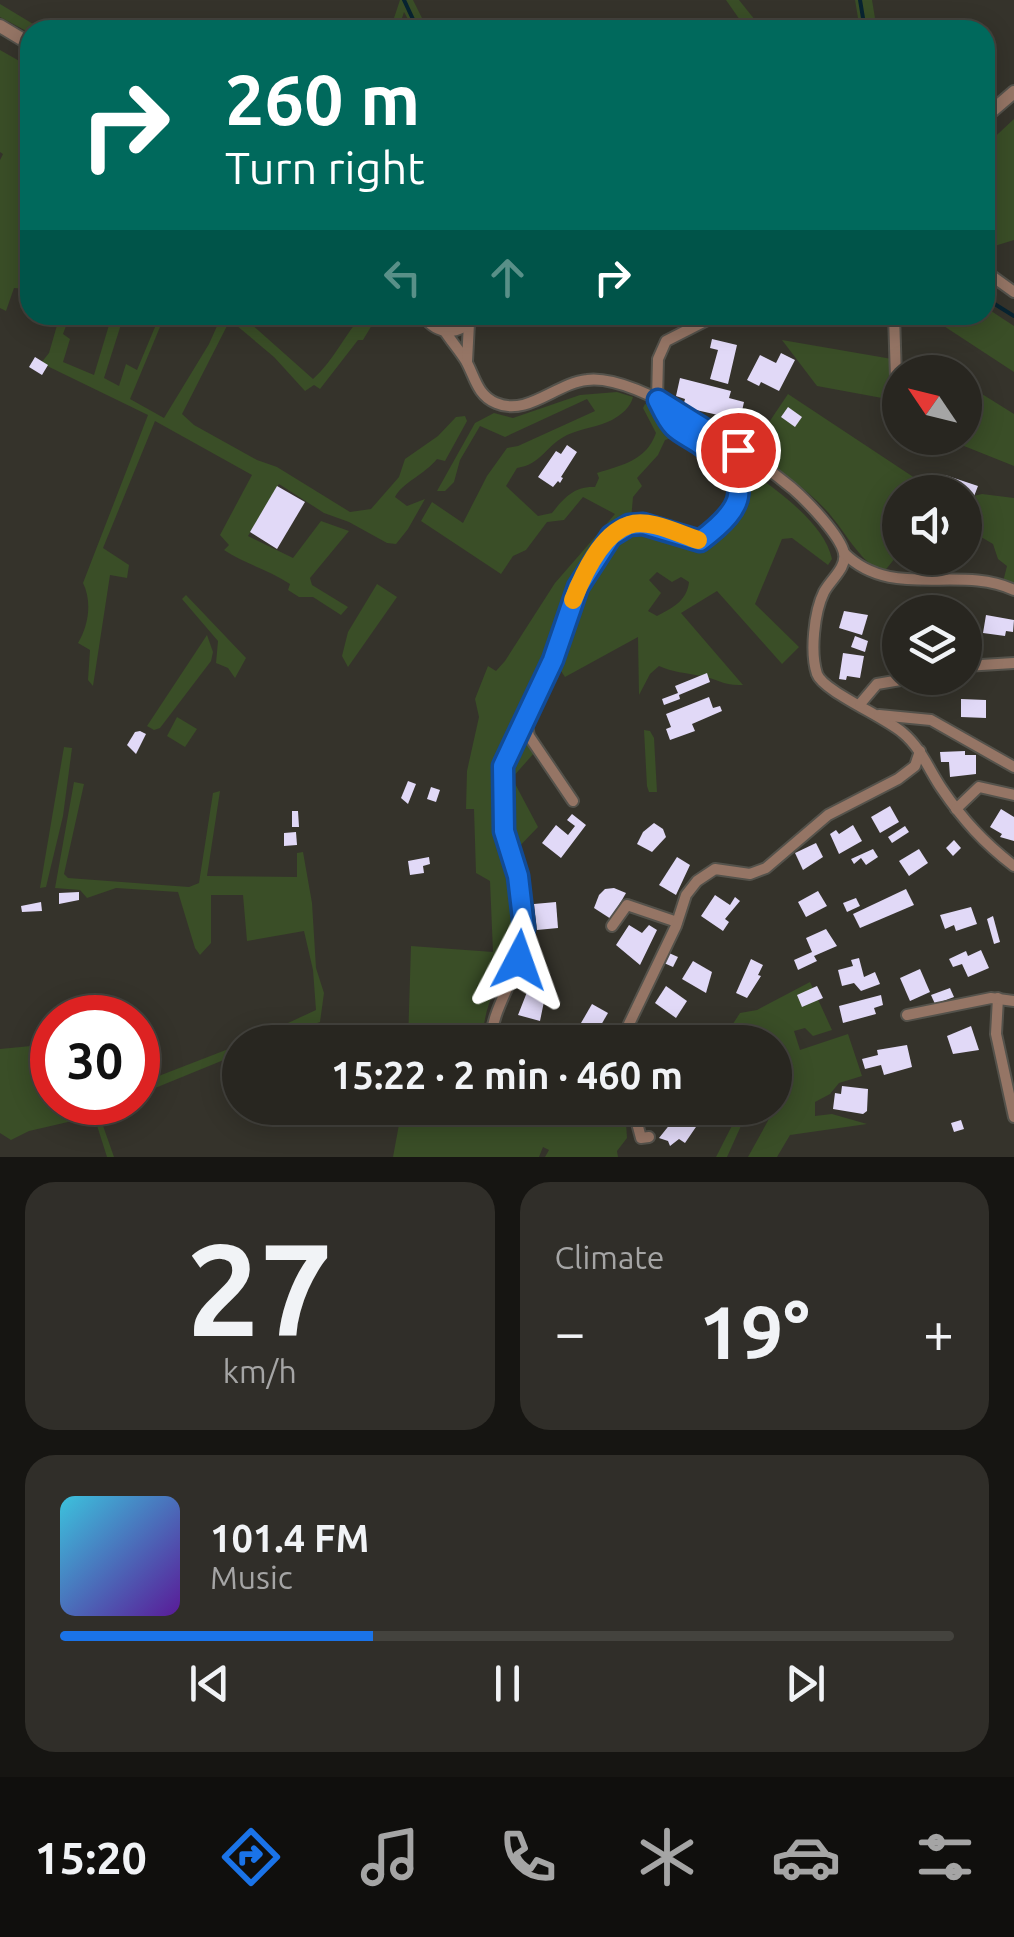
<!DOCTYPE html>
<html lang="en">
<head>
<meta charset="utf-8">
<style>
	:root { --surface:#282620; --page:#302e29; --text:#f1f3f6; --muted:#a5a5a5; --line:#44433e; --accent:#1a73e8 }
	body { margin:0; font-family:Ubuntu,sans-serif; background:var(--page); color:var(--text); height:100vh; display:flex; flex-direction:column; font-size:38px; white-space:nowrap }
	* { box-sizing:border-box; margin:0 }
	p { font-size:32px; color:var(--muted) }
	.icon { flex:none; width:55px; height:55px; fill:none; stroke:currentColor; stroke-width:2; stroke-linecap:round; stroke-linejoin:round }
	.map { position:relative; height:1157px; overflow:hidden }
	.side { display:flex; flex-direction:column; gap:25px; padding:25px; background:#161512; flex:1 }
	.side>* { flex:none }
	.top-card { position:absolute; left:20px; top:20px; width:975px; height:305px; border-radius:30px; box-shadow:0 5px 25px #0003,0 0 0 2px var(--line); background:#00695c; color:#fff; overflow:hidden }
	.needle { width:65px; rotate:305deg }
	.controls { position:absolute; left:882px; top:355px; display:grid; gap:20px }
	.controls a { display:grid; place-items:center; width:100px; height:100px; border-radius:50%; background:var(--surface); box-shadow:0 5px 25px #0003,0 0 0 2px var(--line); font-size:50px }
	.speed { position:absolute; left:30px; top:995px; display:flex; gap:20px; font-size:50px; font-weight:700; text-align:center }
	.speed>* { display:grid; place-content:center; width:130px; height:130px; border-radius:50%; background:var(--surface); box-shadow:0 5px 25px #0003,0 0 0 2px var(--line); line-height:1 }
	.speed .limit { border:15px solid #d22; background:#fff; color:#111 }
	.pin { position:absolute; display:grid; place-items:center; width:85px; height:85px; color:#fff; margin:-42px; border:5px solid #fff; border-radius:50%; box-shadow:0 2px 10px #0007 }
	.me { position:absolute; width:110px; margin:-55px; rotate:4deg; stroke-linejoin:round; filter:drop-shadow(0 0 8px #0008) }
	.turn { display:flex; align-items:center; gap:35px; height:210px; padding:0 40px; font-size:45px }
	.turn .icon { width:130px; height:130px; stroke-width:2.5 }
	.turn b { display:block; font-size:70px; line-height:85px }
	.lanes { display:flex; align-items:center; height:95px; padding:0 40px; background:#0003; justify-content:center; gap:50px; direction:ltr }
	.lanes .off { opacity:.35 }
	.big { font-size:75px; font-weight:700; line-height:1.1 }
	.side .widget { flex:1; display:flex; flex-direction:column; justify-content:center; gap:15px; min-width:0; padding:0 35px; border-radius:30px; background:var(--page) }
	.side .dial { align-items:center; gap:0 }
	.dial b { font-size:130px; line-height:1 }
	.song { display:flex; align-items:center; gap:30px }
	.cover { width:120px; height:120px; border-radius:15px; background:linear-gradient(135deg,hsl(190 70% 55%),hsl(270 70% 35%)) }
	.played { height:10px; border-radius:5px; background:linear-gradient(90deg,var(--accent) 35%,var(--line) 35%) }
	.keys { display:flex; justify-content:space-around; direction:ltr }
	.heat { display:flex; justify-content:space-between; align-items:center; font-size:55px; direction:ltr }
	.side .tiles { flex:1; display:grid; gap:25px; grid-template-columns:1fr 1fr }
	.widget:last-child { grid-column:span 2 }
	.trip { position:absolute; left:222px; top:1025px; width:570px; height:100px; border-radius:50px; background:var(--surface); box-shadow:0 5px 25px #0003,0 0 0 2px var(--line); font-weight:700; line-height:100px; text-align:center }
	.dock { display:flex; height:160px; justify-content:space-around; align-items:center; background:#100f0d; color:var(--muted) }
	.dock .icon { width:70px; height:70px }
	.dock .on { color:var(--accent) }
	.dock b { font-size:45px; color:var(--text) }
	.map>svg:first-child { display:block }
	.green { fill:#3a4e27; fill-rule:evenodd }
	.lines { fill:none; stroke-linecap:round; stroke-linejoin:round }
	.stream { stroke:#082431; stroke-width:4 }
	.building { fill:#e1d9f7 }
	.minor-casing { stroke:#54524b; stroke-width:14 }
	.tertiary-casing { stroke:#54524b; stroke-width:16 }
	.minor { stroke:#957565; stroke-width:10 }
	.tertiary { stroke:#957565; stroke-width:12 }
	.route-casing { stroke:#114b97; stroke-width:25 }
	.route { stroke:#1a73e8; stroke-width:18 }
	.slow { stroke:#f59e0b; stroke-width:18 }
</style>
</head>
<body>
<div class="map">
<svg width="1014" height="1157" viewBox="0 0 1014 1157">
	<rect width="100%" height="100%" fill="#35332b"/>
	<g class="green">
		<polygon points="400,0 413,0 428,30 414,30 404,12 398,30 390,30"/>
		<polygon points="726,0 739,0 763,30 747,30"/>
		<polygon points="855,0 872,0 877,30 860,30"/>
		<polygon points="0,4 43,30 30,30 30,33 0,17"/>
		<polygon points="0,50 30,67 30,289 14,288 6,311 0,308 0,160 3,154 0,152"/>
		<polygon points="1014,119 1014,240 985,249 985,146"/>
		<polygon points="985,307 1014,326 1014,372 927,315 985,315"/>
		<path d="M60 315H70L63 334 70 339 63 362 94 375 112 315H124L104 378 119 386 126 364 137 370 160 315H165L130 399 164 418 209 344 222 315H241L313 379C334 360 344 336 362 315H378L363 340H358L320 389 314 385 305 391 274 357 230 320 182 414 194 425 257 460 277 467 350 512 371 509 399 477 405 459 438 436 456 417 465 416 467 421 445 461 437 459C425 474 402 483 395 497L407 506 425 499 408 529 396 544 387 543 349 522 324 513 279 484 248 536 293 558 321 521 349 531 310 578 312 585 348 607 341 615 313 597H299L288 590 290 584C269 570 245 564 224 550L229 545 220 535 252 475 155 421 103 548 129 565 127 578 110 575 93 686 88 680 90 650 78 643C89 625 92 601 83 583L148 415 41 363 49 353Z"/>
		<polygon points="782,340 892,359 893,400 817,386"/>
		<path d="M617 392 633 397C630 408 622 414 612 420 599 427 582 428 567 435 545 446 542 464 517 468L506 486 538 516 552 513C564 498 574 486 595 487L599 478 597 473C622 465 646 461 656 433L643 408 645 404C657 407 670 425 671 438L665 440 658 455 637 478 642 486 633 497 631 520C572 551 571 612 545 667 526 707 500 739 497 785 494 839 516 890 516 944 517 963 503 975 495 991 486 1007 483 1024 483 1042H408L411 946 493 952 490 881 476 873 474 809H466L467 771 479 717 475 699 488 666 496 671 505 661 555 583 615 514 583 497 564 520 547 522 526 550 513 556 501 574 421 521 432 502 463 523 487 476 507 448 518 446 595 411 587 399 505 437 480 426 460 460 454 482 445 491H437L475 423 494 413 513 418 580 395Z"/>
		<path d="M788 394 936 492H900V552L883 573C858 560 844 529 825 509 803 485 776 469 749 452Z"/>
		<polygon points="982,394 1014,414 1014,466 954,442 957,438 965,438 965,424"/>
		<path d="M723 454C758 476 823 517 832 559L828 565 792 538 782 539 755 604 799 647 782 664 717 591 681 613 743 685C723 686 718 679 701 676 686 673 672 672 659 666L650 674 639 695 638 637 565 677 561 671 551 677C570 636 577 563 618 537 662 510 723 581 748 493ZM657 572 672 582 681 577 689 582C687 601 672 608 657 616L648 611 661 593 649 580Z"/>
		<polygon points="982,494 1014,498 1014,585 1003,582 1007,566 998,559 993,544 981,537 965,538 965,498"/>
		<polygon points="377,584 397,597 348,667 342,656 348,632"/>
		<polygon points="186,595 246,658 235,678 228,668 216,663 218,641 182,599"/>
		<polygon points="207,635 213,652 211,661 160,728 154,730 147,726"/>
		<polygon points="177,717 197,729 185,747 167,736"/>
		<polygon points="644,730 650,731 654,738 657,792 649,792 647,786"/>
		<path d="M520 733 535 752 512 778 538 827 514 852C505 810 503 773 520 733Z"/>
		<polygon points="64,747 72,748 63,816 46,887 40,888"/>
		<polygon points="74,782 84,784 64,874 68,878 189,887 199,883 213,793 220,791 207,876 297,877 297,853 303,852 312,903 316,968 324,993 320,1022 264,1042 247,1042 316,1010 313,970 304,931 247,941 243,895 211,895 211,943 200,955 195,948 178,892 116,888 87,898 80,890 55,888"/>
		<polygon points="810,982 832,1030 813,1036 805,1028 794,1031 800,1050 848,1034 862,1076 839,1083 830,1094 815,1102 815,1116 832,1114 867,1124 790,1135 777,1157 748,1157 775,1108 790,1060 775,1046 775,1042 721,1042 740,1013 757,1010"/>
		<polygon points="52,1044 52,1102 95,1103 114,1157 107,1157 94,1116 29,1131 11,1140 0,1133 0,1049"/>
		<polygon points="231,1048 231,1057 138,1095 138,1084"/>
		<polygon points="402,1108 625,1108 627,1138 617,1151 618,1157 545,1157 549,1150 543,1147 539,1157 393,1157"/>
		<polygon points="741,1108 749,1108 727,1157 716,1157"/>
	</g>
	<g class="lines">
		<g class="stream">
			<polyline points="404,0 418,30"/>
			<polyline points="860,0 865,30"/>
			<polyline points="985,298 1014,316"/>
		</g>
	</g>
	<g class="building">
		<polygon points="712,339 737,345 728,384 710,379 718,350 710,348"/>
		<polygon points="781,353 795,360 779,391 761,382 759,386 747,380 760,355 776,363"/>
		<polygon points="35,357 48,365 42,375 29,367"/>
		<polygon points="680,378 731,391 729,398 744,402 740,420 683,407 685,399 676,396"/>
		<polygon points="788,407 802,417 795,427 781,417"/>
		<polygon points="906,438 924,438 920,451 903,447"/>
		<polygon points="567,445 577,452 561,477 563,478 560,483 558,481 553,487 538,477 556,451 561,454"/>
		<polygon points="945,475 978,486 973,499 965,496 965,492 940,485"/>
		<polygon points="277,486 305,502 277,549 250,532"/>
		<polygon points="844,611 868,615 862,635 839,628"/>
		<polygon points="986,615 1014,620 1013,632 1006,631 1005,636 983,633"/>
		<polygon points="886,629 900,632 900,653 884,650"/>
		<polygon points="855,636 868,641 865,652 851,647"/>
		<polygon points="843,653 864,656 860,678 847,676 846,680 839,679"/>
		<polygon points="707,673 710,682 679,695 680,699 664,705 662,699 678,693 675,686"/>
		<polygon points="709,697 713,708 720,706 722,711 692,724 695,731 670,740 666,729 671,727 666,714"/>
		<polygon points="961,699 986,700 986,718 961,717"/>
		<polygon points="140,731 146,734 136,754 127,745 135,732"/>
		<polygon points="965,751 965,755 976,755 976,774 950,777 949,762 941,762 940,752"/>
		<polygon points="408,781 416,784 408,804 401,798"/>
		<polygon points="431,787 440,790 436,802 427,799"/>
		<polygon points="890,806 899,822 880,833 871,817"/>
		<polygon points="1001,809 1014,817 1014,841 1000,837 1002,834 990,827"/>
		<polygon points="292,811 298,811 299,827 292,827"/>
		<polygon points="572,814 586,825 561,858 542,843 556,825 568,835 575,826 567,820"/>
		<polygon points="654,823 663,829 666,837 652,852 637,844 643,832"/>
		<polygon points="853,825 862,841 839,854 830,834 836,830 839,834"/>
		<polygon points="905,826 909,832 892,843 888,837"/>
		<polygon points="296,832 297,845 284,846 284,833"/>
		<polygon points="954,840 961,848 953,856 946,848"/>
		<polygon points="816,843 823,857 803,870 795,853"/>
		<polygon points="873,849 878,857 866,865 861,858 854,864 851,859"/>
		<polygon points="919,849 928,863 909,876 899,861"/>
		<polygon points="429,857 430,864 423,866 424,873 410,875 408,861"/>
		<polygon points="677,857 690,865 676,895 659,885"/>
		<polygon points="614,888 626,893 611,919 594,908 599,895 605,889"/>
		<polygon points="906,889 914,905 860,928 853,914"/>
		<polygon points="818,891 827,906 806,917 798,902"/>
		<polygon points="79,892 79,900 59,904 59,893"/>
		<polygon points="715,895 730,905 735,897 740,901 725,919 729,922 723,931 701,916"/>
		<polygon points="856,898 860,906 847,912 843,903"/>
		<polygon points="41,902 42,911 22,912 21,906"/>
		<polygon points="556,902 558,928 537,930 534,904"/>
		<polygon points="971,907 977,924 956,931 954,925 945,929 940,915"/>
		<polygon points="993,916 1000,942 994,944 987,919"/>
		<polygon points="629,925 642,933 649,925 657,930 640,965 616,945"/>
		<polygon points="826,929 837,946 814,956 817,961 798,970 794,960 812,952 806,938"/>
		<polygon points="981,950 989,968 968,977 962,964 953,967 949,959 966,951 968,956"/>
		<polygon points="669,953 678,957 673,967 664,963"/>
		<polygon points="859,958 864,977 875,972 880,984 861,991 854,983 842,986 838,970 853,966 851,960"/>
		<polygon points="751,959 763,965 758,975 761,976 747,998 736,993"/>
		<polygon points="693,961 712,972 706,993 682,979"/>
		<polygon points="920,969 930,992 910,1001 900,978"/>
		<polygon points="534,984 547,987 540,1021 518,1015 529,987 533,988"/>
		<polygon points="666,986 687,1001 676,1018 655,1003"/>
		<polygon points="817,986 823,998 802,1007 797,995"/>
		<polygon points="950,988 954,997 935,1004 931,995"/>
		<polygon points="881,995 883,1005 874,1008 876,1014 843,1023 839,1006"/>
		<polygon points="592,1004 608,1013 597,1032 581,1023"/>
		<polygon points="971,1026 979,1050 953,1054 947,1036"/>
		<polygon points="652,1030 679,1042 646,1042"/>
		<polygon points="907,1045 912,1067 884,1075 881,1065 865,1069 862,1059 878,1055 877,1050"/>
		<polygon points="842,1086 868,1089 867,1111 863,1114 833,1109 835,1093 841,1094"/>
		<polygon points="686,1116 698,1124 685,1143 679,1139 670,1146 668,1141 659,1138 675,1118 682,1123"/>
		<polygon points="961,1120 964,1129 954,1132 951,1123"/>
	</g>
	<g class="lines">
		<g class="minor-casing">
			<g id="minor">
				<polyline points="985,271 1014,292"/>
				<polyline points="894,315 897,410"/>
				<path d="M444 330C451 341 460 351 466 361 475 377 477 395 496 403 527 417 556 383 587 380 639 373 751 455 792 488 806 500 840 535 844 553 847 568 830 580 824 592 814 612 810 653 817 674 823 691 885 717 903 733 921 748 929 770 942 789 963 820 984 843 1014 866"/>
				<polyline points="467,361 469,323"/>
				<path d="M844 553C892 601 959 564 1014 590"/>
				<polyline points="965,666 1014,663"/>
				<polyline points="860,704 877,684 912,678"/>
				<polyline points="879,715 931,720 1014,767"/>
				<polyline points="525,718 529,736 573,801"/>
				<polyline points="956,809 979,787 1014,795"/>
				<polyline points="612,926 627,905 677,922"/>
				<polyline points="998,998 996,1034 1014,1117"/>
				<polyline points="907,1015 991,998 1014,1001"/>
				<path d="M491 1042C491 1004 525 971 524 926 523 872 494 823 503 768 508 736 537 695 551 664 569 623 580 548 626 527 647 517 679 534 700 541 719 526 735 516 740 491L721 459 674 427 657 400 658 359 666 341 717 315"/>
				<polyline points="628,1042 629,1024 676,926 686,895 697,881 715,869 750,874 766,868 828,815 898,779 915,766 920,751"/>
				<polyline points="633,1108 641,1138 649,1137"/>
			</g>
		</g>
		<g class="tertiary-casing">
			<g id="tertiary">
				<polyline points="0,26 30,44"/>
				<polyline points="985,117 1014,92"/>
				<path d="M424 315C438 335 460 335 474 315"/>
			</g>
		</g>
		<use href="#minor" class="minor"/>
		<use href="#tertiary" class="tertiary"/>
	</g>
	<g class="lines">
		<g class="route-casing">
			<path id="route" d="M519 960 524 928 518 876 504 831 503 766 553 660 578 587 611 536 629 525 643 524 700 541C748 505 754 482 701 445 693 439 681 434 674 427 667 420 662 408 658 400L738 450"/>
		</g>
		<use href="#route" class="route"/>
		<path class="slow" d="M573 600C583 575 601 534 629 525 649 518 679 534 698 540"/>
	</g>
</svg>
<div class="controls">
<a><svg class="needle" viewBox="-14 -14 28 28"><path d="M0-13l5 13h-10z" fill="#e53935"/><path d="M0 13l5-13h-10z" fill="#a5a5a5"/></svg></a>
<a><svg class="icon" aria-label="sound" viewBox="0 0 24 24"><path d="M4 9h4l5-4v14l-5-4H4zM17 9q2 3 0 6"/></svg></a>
<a><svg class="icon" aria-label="layers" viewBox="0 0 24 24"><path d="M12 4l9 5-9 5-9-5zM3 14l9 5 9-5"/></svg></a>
</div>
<div class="speed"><div class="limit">30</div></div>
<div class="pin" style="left:738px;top:450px;background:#d93025"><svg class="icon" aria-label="arrive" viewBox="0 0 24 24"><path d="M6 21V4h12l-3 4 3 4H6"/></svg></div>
<svg class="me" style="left:519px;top:960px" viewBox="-20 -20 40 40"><path d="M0-17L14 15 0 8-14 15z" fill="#1a73e8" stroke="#fff" stroke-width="4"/></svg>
<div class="trip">15:22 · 2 min · 460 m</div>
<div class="top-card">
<div class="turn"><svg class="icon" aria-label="right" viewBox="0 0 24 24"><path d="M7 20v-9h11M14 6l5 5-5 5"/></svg><div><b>260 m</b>Turn right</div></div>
<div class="lanes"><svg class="icon off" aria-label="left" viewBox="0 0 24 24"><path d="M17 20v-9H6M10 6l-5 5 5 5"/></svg><svg class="icon off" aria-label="ahead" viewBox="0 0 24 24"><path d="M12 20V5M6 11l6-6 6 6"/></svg><svg class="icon" aria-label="right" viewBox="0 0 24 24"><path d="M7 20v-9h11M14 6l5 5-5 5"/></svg></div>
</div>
</div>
<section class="side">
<div class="tiles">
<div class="widget dial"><b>27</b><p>km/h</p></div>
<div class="widget"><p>Climate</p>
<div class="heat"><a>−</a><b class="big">19°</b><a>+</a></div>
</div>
<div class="widget">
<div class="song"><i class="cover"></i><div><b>101.4 FM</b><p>Music</p></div></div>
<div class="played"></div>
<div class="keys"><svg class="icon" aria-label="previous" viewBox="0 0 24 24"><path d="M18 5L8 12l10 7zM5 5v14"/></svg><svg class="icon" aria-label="pause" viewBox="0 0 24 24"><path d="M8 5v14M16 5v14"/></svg><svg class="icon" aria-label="next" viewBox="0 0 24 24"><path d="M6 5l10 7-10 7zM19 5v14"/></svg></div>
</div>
</div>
</section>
<nav class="dock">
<b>15:20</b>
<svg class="icon on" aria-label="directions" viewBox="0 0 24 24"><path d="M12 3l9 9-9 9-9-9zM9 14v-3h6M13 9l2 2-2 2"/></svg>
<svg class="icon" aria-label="music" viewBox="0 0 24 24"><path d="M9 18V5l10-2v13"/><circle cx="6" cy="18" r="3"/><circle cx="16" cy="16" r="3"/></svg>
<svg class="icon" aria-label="phone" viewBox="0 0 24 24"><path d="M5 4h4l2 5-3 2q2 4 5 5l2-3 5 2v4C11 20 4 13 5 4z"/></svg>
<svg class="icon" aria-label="climate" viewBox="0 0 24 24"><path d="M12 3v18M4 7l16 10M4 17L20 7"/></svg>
<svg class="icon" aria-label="car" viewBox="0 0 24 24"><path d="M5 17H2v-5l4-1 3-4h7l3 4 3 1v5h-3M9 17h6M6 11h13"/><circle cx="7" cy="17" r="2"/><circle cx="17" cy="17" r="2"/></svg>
<svg class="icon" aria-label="filters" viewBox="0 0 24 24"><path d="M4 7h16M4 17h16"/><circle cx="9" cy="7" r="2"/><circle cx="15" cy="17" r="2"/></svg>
</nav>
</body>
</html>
